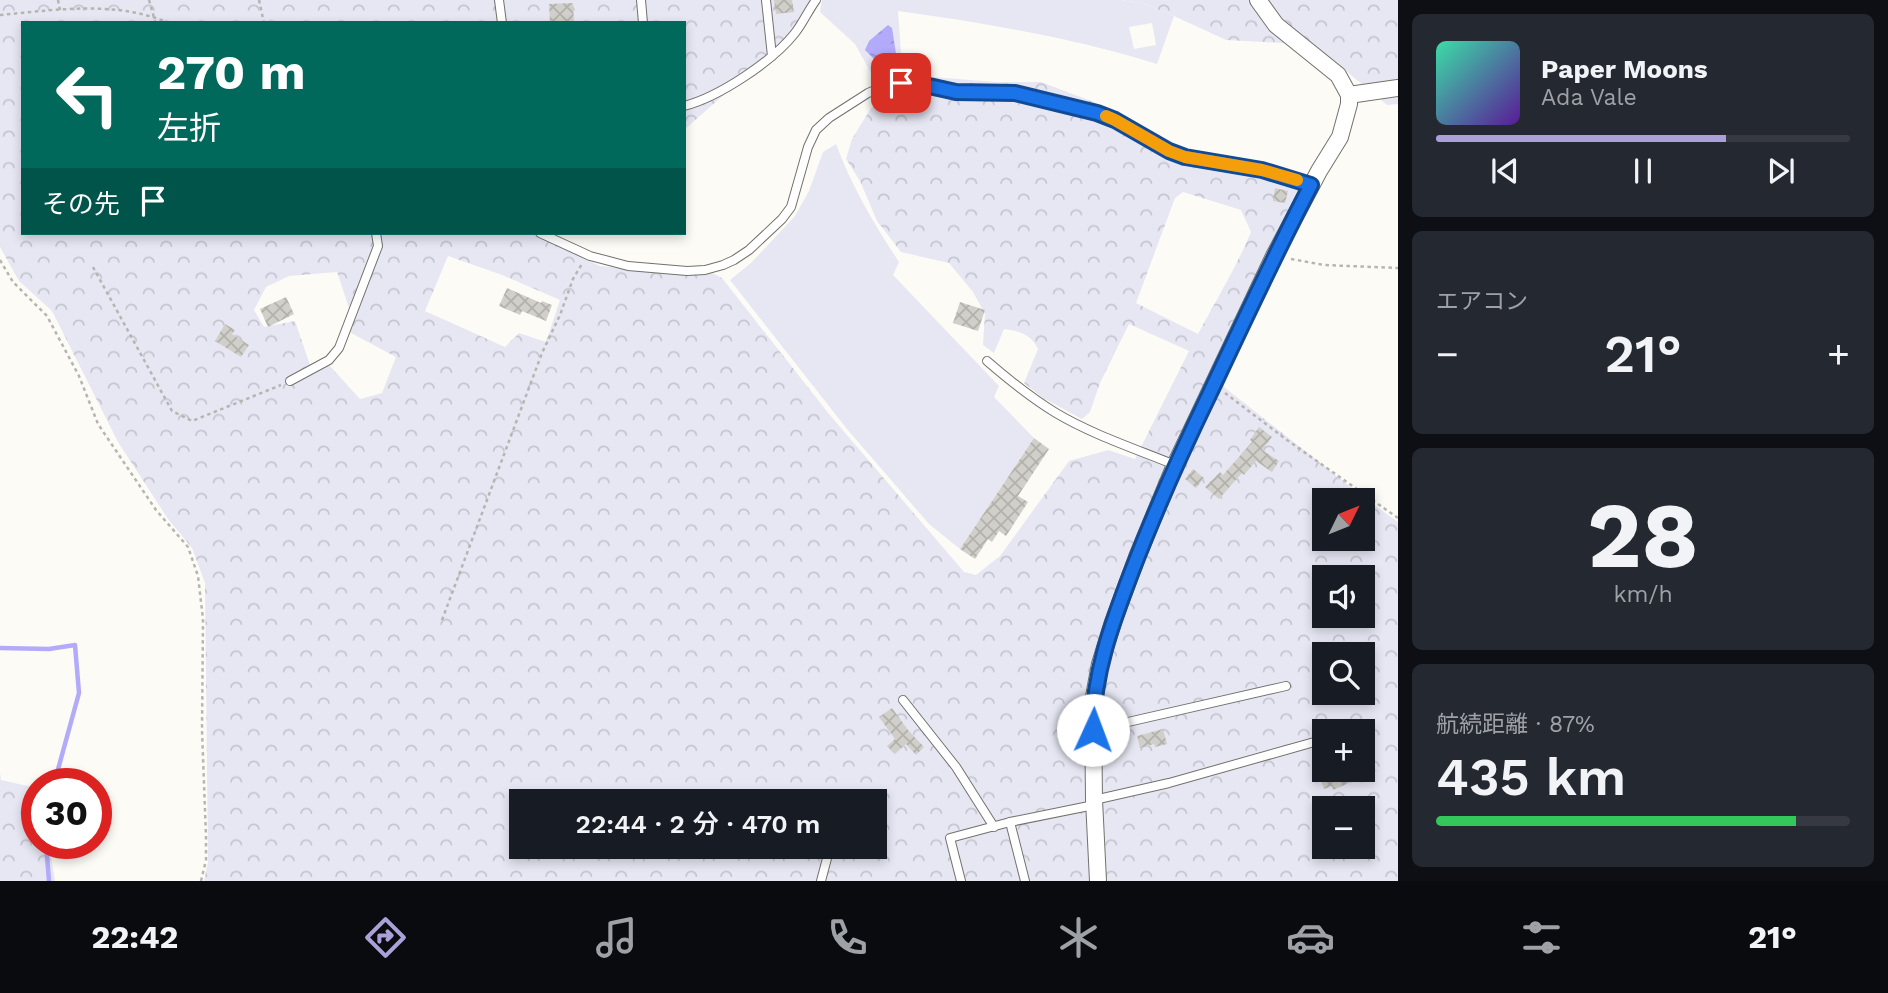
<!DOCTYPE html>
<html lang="ja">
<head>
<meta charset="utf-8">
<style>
	:root { --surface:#171b24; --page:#242831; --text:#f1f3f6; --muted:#9ea1a6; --line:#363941; --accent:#aba0d7 }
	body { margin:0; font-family:"Work Sans","Noto Sans JP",sans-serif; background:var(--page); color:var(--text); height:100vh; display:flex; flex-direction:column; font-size:26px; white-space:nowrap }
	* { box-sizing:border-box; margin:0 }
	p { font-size:23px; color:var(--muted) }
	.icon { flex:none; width:38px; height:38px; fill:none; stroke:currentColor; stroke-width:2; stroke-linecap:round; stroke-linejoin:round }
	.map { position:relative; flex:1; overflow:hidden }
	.drawer { display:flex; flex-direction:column; gap:14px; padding:14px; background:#0d0f14; width:490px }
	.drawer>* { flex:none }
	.guide { position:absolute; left:21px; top:21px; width:665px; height:214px; border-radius:0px; box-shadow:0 4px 10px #0003; background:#00695c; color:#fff; overflow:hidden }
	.needle { width:46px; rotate:47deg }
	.tools { position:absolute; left:1312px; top:488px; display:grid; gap:14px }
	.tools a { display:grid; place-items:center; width:63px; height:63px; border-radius:0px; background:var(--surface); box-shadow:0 4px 10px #0003; font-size:35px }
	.speed { position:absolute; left:21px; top:768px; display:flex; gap:14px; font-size:35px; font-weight:700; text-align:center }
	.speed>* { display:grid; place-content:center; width:91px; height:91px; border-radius:50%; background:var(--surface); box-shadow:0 4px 10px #0003; line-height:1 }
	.speed .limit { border:10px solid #d22; background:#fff; color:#111 }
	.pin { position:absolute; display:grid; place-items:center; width:60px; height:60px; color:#fff; margin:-30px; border-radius:14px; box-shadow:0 4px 10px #0006 }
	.me { position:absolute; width:77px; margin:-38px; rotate:2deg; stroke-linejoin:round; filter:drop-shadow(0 0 5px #0008) }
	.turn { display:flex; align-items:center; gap:24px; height:147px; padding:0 21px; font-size:32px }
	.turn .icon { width:91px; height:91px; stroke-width:2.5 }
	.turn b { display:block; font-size:49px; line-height:60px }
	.then { display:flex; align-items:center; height:66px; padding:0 21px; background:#0003; gap:14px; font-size:26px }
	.big { font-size:52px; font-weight:600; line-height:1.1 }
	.drawer .card { flex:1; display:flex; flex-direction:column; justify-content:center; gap:10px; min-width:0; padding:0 24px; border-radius:10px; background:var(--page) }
	.drawer .dial { align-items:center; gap:0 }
	.dial b { font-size:91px; line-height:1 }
	.song { display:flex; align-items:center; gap:21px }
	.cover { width:84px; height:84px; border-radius:10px; background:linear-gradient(135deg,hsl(160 70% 55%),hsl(270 70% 35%)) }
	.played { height:7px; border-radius:4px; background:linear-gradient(90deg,var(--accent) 70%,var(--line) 70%) }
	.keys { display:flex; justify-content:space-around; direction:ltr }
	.heat { display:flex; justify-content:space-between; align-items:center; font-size:38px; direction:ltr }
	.charge { height:10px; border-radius:5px; background:linear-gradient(90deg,#34c759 87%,var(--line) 0) }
	.trip { position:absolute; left:509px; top:789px; width:378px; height:70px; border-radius:0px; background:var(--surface); box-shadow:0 4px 10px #0003; font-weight:600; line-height:70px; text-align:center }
	.menu { display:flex; height:112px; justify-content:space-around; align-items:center; background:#090b0e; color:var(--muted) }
	.menu .icon { width:49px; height:49px }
	.menu .current { color:var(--accent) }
	.menu b { font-size:32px; color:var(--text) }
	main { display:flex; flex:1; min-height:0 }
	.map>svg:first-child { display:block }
	.grass { fill:#e7e7f4; fill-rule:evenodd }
	.forest { fill:url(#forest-crowns); fill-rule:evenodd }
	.water { fill:url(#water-ripples) }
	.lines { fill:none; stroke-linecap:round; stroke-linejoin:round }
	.stream { stroke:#b2abfa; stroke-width:4.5 }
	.building { fill:url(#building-cross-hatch) }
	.lane-casing { stroke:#72716b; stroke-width:10 }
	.street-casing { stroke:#72716b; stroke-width:18 }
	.path { stroke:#b6b5b0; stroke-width:2.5; stroke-dasharray:3.5 3.5; stroke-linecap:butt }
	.lane { stroke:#fff; stroke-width:8 }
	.street { stroke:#fff; stroke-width:16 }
	.route-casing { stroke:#114b97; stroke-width:18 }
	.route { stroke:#1a73e8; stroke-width:12 }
	.slow { stroke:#f59e0b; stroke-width:12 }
</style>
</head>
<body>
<main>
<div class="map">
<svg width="1398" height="881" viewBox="0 0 1398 881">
	<defs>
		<pattern id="forest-crowns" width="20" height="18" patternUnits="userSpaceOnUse" patternTransform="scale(1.75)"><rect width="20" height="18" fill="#e7e7f4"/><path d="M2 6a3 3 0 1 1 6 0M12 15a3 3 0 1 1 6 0" fill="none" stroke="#c5c5d0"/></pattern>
		<pattern id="water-ripples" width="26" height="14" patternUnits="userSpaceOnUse" patternTransform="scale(1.75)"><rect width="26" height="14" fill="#b2abfa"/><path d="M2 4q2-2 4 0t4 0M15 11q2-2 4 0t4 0" fill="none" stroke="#9892d5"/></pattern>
		<pattern id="building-cross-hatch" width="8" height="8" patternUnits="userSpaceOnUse" patternTransform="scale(1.75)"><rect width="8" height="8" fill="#d1cfc9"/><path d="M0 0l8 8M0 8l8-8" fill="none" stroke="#b3b1ac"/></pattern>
	</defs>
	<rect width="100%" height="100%" fill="#fdfbf5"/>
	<g class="grass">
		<path d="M822 0H1121L1141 3 1174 16 1157 64C1073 38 985 23 898 11L902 67 875 80 855 44 820 12ZM1152 23 1156 45 1134 49 1129 27Z"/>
		<path d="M836 144C852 187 874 224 899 262L893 275 999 386 994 397 1034 438 960 549 929 524 847 429 730 280 751 263 795 216 809 191 823 152Z"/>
	</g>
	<g class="forest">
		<path d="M0 0H818L794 33 684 130V23H23V233H531L600 266 680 274 712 273 722 278 829 414 964 572 976 575 1000 556 1069 461 1108 450 1135 459 1189 351 1129 324 1100 383 1090 412 1082 419 1043 398 1024 383 1038 349C1031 334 1019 331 1004 329L994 353 983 345 985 314 973 292 949 263 901 252 877 221 860 181 846 159 852 139 871 108 893 92 933 77 995 82H1041L1094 102 1189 155 1303 179 1301 190 1244 301 1217 362 1224 387 1362 496 1398 522V881H204L208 862 205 583 192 548 168 519 118 442 52 311 19 281 0 247ZM1183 192 1241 210 1251 232C1236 268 1216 300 1198 334L1136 303 1175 198ZM448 256 502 275 560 300 546 342 519 333 505 347 425 311ZM337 272 349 308 351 333 396 357 382 393 360 399 330 366 310 365 295 321 264 327 254 310 266 287 289 276ZM1325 500H1363V539H1325ZM1325 578H1363V616H1325ZM1325 654H1363V693H1325ZM1325 732H1363V770H1325ZM522 802H875V847H522ZM1325 808H1363V847H1325Z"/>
		<polygon points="1121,0 1398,0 1398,104 1387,105 1322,51 1282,43 1226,40 1174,16 1141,3"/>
		<polygon points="0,773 1,780 37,788 37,844 49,844 55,881 0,881"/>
	</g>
	<polygon class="water" points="888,25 892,28 897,60 882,65 877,62 865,50 869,41"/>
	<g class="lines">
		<g class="stream">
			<polyline points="0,648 49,649 75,645 79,693 54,784"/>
			<polyline points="46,844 49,881"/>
		</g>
	</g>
	<g class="building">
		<polygon points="774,0 792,0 794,12 776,14"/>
		<polygon points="573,3 574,23 550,23 549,4"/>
		<polygon points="1275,188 1288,191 1285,203 1273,201"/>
		<polygon points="507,288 541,303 542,301 552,305 546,321 522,311 520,315 499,306"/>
		<polygon points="286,297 294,314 268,327 260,309"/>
		<polygon points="960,302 985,310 978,331 953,323"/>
		<polygon points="225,324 235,330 232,334 249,345 241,357 215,341"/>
		<polygon points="1259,427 1272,437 1262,450 1279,461 1272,472 1256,461 1244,475 1242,473 1219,499 1205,487 1220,472 1223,475 1252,442 1250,440"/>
		<polygon points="1034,438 1049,449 1018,496 1028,502 1006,536 999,531 992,542 988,539 975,559 960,549"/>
		<polygon points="1193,469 1204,478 1196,488 1185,479"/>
		<polygon points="892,708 908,730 924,747 916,755 906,744 895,754 887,746 895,739 879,717"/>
		<polygon points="1163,729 1167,744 1155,747 1154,744 1140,748 1137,736"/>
		<polygon points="1317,770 1378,770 1333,790 1332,786 1324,789"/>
	</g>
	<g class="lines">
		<g class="lane-casing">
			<g id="lane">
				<polyline points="499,0 502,23"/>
				<polyline points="641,0 643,23"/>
				<polyline points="766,0 772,56"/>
				<path d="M684 106C719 97 773 61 795 33 803 23 808 11 816 0"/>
				<polyline points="540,233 590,256 628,266 687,271 705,270 723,265 734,260 749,250 782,219 791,207 808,147 816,130 829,118 868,93 884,86 901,84 920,84 956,92 1015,93 1097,113 1115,120 1169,151 1185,157 1262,170 1311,185"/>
				<path d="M987 361C1009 380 1031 398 1056 413 1093 435 1136 449 1175 465"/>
				<polyline points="290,381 329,360 339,348 378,246 376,233"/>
				<polyline points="903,700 956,767 994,827"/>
				<polyline points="1093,730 1286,686"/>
				<polyline points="1350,732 1354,730"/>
				<polyline points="1094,800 1169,783 1325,739"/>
				<polyline points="1010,822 1025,881"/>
				<polyline points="821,881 830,847"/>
				<polyline points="961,881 950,838 1010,822 1094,805"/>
			</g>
		</g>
		<g class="street-casing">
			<g id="street">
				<polyline points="1349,95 1398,88"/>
				<polyline points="1098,881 1094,800 1093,702 1100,664 1113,622 1137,557 1175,465 1274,256 1319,171 1340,137 1349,104 1349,95 1338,75 1276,25 1258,0"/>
			</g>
		</g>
		<g class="path">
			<polyline points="58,0 60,10"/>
			<polyline points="149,0 155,21"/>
			<polyline points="259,0 264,23"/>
			<path d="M0 15C56 10 115 0 169 23"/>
			<polyline points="1291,259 1324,265 1398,268"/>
			<polyline points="0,260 13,282 47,316 79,376 98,424 156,510 188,547 198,576 203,619 202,730 206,837 206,860 201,881"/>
			<polyline points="93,267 172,411 192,421 281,385"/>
			<polyline points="1225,393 1287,440 1398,518"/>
			<polyline points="442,620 542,353 560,315 573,279 582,264"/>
		</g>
		<use href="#lane" class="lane"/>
		<use href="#street" class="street"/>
	</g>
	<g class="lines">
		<g class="route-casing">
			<path id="route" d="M901 83 920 84 956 92 1015 93 1097 113 1115 120 1169 151 1185 157 1262 170 1311 185C1275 254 1242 325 1209 395 1181 453 1155 511 1132 571 1112 623 1093 674 1093 730"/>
		</g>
		<use href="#route" class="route"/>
		<polyline class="slow" points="1106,116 1115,120 1169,151 1185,157 1262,170 1297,180"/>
	</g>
</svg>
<div class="tools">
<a><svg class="needle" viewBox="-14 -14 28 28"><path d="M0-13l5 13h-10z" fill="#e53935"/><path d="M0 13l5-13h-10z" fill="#9ea1a6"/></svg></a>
<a><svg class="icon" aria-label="sound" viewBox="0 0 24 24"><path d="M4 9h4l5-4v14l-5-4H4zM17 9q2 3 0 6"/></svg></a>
<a><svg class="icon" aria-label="search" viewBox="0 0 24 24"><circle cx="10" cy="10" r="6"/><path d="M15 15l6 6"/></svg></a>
<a>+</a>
<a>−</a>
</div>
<div class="speed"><div class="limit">30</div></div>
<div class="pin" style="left:901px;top:83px;background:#d93025"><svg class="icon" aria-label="arrive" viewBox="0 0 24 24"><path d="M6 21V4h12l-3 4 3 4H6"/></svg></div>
<svg class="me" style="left:1093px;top:730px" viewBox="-20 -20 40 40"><circle r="19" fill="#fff"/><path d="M0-13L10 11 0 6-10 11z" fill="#1a73e8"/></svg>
<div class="trip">22:44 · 2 分 · 470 m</div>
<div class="guide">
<div class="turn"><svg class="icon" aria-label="left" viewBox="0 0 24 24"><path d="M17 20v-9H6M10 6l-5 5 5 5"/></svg><div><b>270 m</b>左折</div></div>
<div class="then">その先<svg class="icon" aria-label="arrive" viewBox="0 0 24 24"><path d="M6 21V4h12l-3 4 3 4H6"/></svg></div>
</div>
</div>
<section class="drawer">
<div class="card">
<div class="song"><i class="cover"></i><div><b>Paper Moons</b><p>Ada Vale</p></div></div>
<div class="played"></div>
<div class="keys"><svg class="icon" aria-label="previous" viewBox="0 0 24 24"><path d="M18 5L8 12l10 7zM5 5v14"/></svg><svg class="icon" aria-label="pause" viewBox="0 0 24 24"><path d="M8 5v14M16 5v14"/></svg><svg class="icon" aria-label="next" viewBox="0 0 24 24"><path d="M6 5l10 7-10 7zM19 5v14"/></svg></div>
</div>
<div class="card"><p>エアコン</p>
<div class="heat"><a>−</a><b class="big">21°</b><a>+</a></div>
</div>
<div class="card dial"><b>28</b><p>km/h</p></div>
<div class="card"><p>航続距離 · 87%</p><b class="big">435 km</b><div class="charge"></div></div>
</section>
</main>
<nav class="menu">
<b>22:42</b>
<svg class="icon current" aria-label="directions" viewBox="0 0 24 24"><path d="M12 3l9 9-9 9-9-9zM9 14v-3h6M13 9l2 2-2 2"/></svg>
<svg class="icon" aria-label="music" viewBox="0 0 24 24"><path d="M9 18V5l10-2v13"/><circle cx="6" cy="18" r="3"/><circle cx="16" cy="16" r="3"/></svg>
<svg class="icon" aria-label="phone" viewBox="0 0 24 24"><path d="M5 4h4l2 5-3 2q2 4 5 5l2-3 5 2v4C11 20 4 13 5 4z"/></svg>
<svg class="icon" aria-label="climate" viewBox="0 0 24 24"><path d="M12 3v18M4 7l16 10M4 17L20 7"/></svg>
<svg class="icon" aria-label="car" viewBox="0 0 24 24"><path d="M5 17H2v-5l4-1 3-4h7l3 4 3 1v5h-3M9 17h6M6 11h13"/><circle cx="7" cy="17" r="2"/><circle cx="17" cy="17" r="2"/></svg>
<svg class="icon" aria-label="filters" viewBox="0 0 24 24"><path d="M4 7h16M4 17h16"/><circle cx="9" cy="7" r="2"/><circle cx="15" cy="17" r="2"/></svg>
<b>21°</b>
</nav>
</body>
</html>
